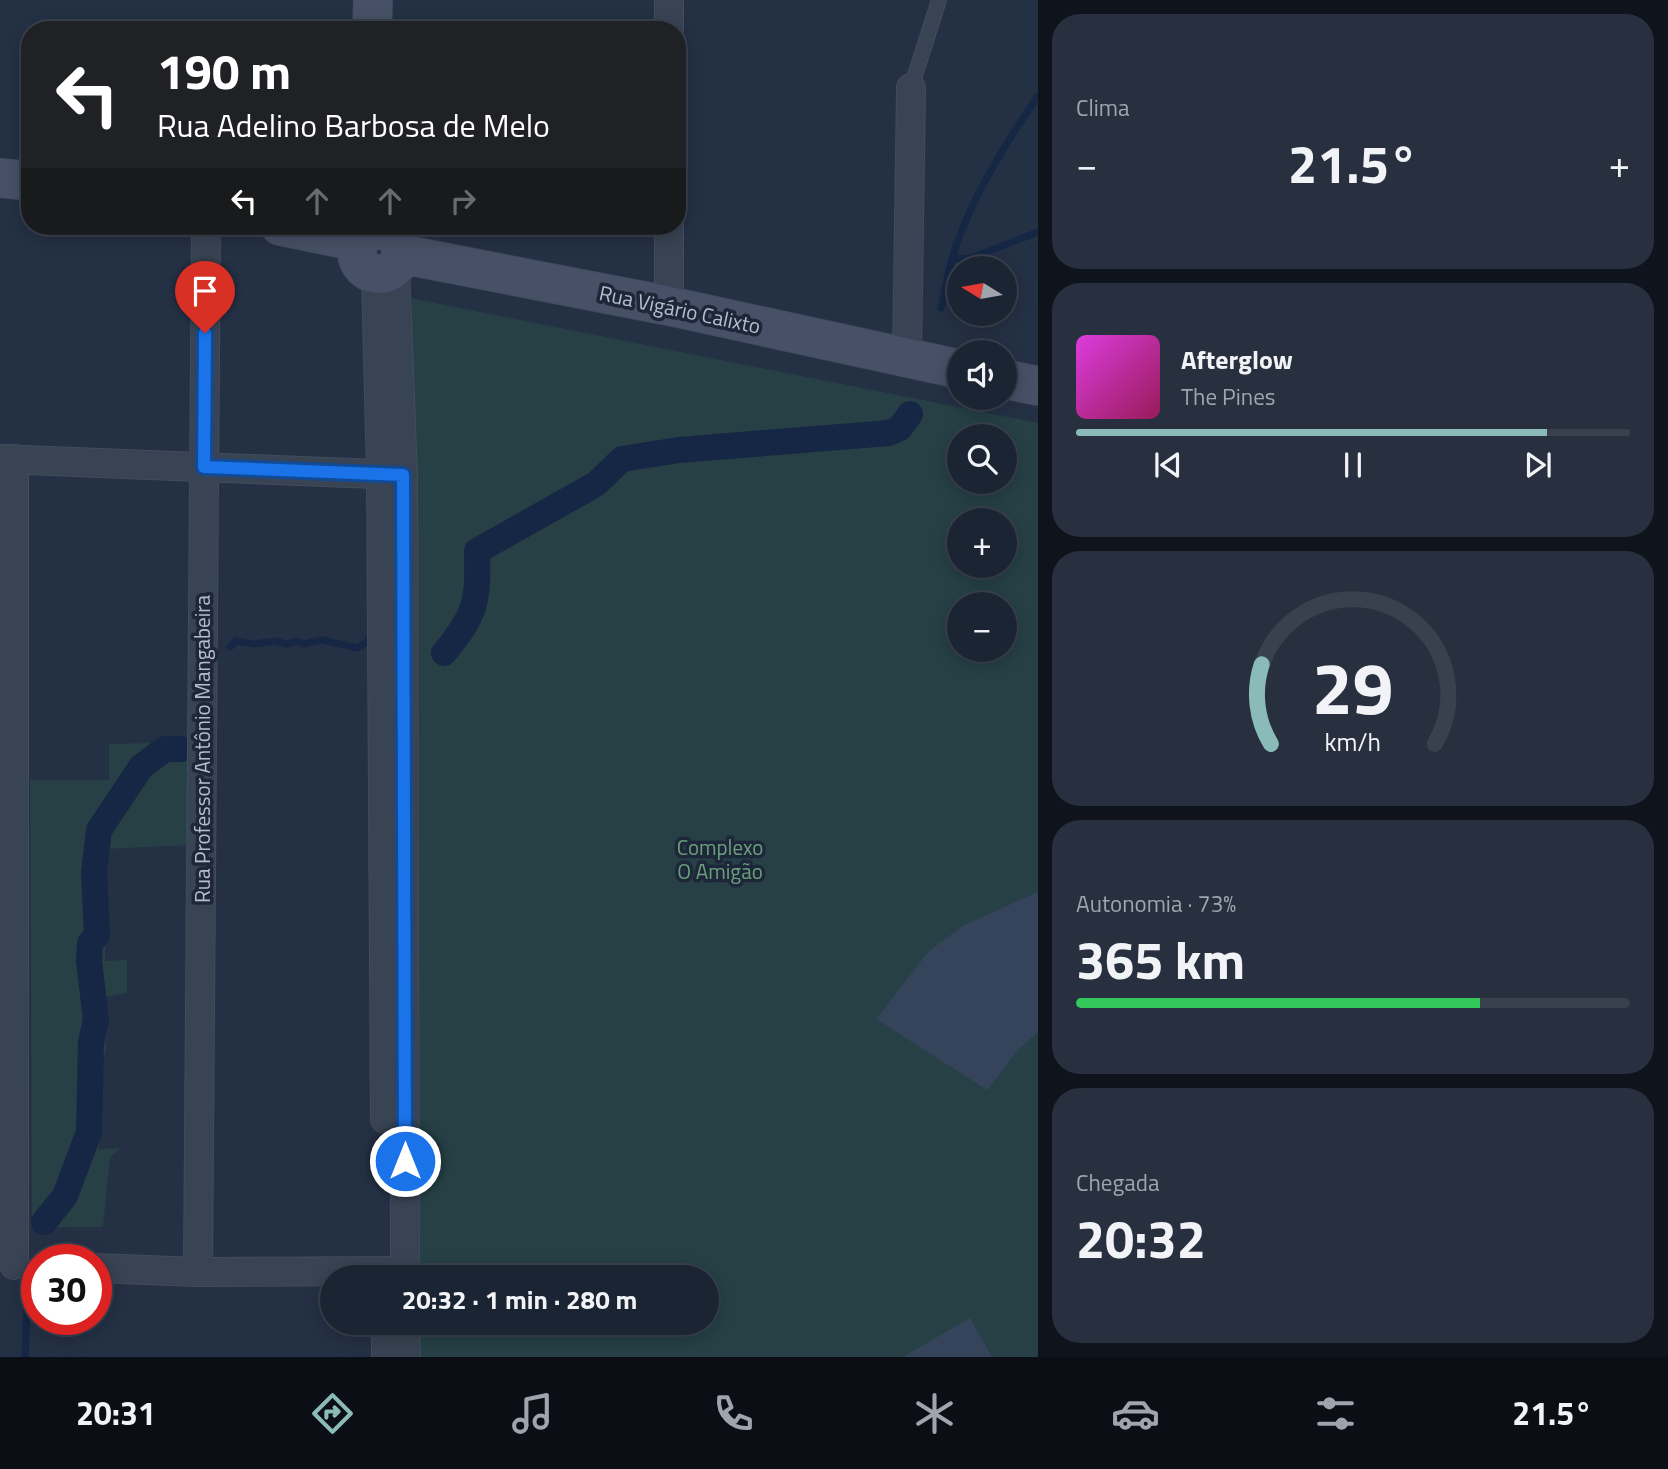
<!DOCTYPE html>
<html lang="pt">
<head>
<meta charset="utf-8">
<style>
	:root { --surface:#1b2433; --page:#28303f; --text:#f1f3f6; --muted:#a0a4ac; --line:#39414e; --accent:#8bbbb9 }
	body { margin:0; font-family:"Titillium Web",sans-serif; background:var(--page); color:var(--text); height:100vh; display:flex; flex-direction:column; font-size:26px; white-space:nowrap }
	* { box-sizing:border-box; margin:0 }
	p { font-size:23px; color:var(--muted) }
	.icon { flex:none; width:38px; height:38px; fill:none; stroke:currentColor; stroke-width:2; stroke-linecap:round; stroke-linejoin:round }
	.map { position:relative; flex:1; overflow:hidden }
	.sheet { display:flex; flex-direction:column; gap:14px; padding:14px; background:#0f141c; width:630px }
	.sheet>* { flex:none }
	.guide { position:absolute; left:21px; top:21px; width:665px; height:214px; border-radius:28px; box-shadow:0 4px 18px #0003,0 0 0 2px var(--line); background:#202124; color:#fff; overflow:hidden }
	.needle { width:46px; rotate:281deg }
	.fabs { position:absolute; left:947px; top:256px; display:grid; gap:14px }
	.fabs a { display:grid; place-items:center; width:70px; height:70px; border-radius:50%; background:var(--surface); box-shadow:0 4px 18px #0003,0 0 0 2px var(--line); font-size:35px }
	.speed { position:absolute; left:21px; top:1244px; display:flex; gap:14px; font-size:35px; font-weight:700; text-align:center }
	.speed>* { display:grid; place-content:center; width:91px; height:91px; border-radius:50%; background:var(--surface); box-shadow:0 4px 18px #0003,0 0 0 2px var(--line); line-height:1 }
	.speed .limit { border:10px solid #d22; background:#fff; color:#111 }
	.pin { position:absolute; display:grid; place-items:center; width:60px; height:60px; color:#fff; margin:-72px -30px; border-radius:50% 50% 50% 0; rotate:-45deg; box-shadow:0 0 7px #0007 }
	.pin .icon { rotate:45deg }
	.me { position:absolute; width:77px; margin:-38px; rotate:0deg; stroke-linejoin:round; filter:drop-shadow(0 0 5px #0008) }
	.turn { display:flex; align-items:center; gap:24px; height:147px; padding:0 21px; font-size:32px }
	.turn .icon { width:91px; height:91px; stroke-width:2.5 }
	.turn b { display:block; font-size:49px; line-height:60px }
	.lanes { display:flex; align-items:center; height:66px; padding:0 21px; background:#0003; justify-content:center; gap:35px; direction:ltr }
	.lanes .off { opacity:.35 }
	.big { font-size:52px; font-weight:700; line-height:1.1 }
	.sheet .tile { flex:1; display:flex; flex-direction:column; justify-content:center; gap:10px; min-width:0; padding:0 24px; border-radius:28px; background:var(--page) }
	.sheet .dial { align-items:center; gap:0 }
	.dial svg { height:182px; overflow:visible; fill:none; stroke:var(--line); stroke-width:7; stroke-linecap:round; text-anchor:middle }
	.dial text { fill:var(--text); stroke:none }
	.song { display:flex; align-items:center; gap:21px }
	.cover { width:84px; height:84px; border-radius:10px; background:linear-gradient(135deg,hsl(300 70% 55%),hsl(330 70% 35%)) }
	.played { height:7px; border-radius:4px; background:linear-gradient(90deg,var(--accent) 85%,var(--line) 85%) }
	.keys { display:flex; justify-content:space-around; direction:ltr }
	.heat { display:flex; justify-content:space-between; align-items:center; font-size:38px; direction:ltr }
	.charge { height:10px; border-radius:5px; background:linear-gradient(90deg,#34c759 73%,var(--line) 0) }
	.trip { position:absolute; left:320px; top:1265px; width:399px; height:70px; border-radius:35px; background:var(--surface); box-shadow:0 4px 18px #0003,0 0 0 2px var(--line); font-weight:700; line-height:70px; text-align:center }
	.tab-bar { display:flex; height:112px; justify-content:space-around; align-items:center; background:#0b0e14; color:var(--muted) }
	.tab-bar .icon { width:49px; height:49px }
	.tab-bar .active { color:var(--accent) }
	.tab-bar b { font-size:32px; color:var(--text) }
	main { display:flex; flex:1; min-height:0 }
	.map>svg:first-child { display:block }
	.green { fill:#264045; fill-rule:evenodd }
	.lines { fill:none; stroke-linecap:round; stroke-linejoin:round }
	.stream { stroke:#152744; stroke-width:7 }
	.canal { stroke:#152744; stroke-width:26 }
	.building { fill:#35445a }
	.service-casing { stroke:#424c5d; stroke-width:16 }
	.minor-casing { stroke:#424c5d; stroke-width:30 }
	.secondary-casing { stroke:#424c5d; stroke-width:40 }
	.service { stroke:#384353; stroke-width:14 }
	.minor { stroke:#384353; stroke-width:28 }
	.secondary { stroke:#465167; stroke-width:38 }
	.route-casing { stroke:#114b97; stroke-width:18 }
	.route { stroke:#1a73e8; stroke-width:12 }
	.labels { text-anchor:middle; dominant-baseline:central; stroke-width:7; stroke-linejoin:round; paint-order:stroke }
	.street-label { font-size:21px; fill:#b6becd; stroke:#1d2739 }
	.park-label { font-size:21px; fill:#6aa079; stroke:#1d2739 }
</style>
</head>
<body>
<main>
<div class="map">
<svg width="1038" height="1357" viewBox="0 0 1038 1357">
	<rect width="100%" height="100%" fill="#243044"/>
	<g class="green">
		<path d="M400 296 1038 423V1357H404V1323H707V1278L404 1277ZM959 436H1004V481H959ZM959 520H1004V565H959ZM959 604H1004V649H959Z"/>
		<polygon points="190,742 191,845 105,849 105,961 127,960 127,993 105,997 106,1054 96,1058 99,1149 120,1148 110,1158 103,1227 32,1227 30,780 109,780 109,744"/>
	</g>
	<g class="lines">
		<g class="stream">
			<polyline points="952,259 971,258 1038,232"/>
			<path d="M941 308C945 292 947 275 952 259 967 206 1006 142 1038 96"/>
			<polyline points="230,647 236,641 254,644 275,641 286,644 297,641 304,644 322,640 357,648 366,643 373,633"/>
			<polyline points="25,1357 28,1280"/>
		</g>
		<g class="canal">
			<path d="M444 653C477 613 478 602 477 551L596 484 622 459 679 450 889 433 900 428 910 414"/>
			<polyline points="44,1222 65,1196 89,1132 91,1042 96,1020 89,961 90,943 97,935 94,872 99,830 141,767 165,749 181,749"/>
		</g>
	</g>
	<g class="building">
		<polygon points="1038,892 1038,1032 1019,1049 987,1090 876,1019 929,951 964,925"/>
		<polygon points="970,1318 992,1357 903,1357 949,1330"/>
	</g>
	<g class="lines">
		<g class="service-casing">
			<polyline id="service" points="911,88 939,0"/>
		</g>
		<g class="minor-casing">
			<g id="minor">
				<polyline points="669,0 669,30"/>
				<polyline points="669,226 669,306"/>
				<polyline points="395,267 403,475 405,1278"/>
				<polyline points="376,275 381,474 385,1119"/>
				<polyline points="907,358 911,88"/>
				<polyline points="0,459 401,475"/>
				<polyline points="14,459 14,1265"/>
				<polyline points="96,1268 198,1272 405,1271"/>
				<polyline points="198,1272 206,226"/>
				<polyline points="405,1323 406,1357"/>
				<polyline points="386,1357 386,1323"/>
			</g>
		</g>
		<g class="secondary-casing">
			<g id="secondary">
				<polyline points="372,30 373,0"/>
				<polyline points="0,178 30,181"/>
				<polyline points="280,226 359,242"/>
				<circle cx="379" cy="252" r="22"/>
				<polyline points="401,254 669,306 959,369"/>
				<polyline points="1004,379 1038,386"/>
			</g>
		</g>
		<use href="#service" class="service"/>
		<use href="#minor" class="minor"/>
		<use href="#secondary" class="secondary"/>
	</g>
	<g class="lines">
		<g class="route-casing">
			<polyline id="route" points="205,333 204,467 403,475 405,1161"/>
		</g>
		<use href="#route" class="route"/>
	</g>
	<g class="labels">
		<g class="street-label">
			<text transform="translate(680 309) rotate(12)">Rua Vigário Calixto</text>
			<text transform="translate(202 749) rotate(-90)">Rua Professor Antônio Mangabeira</text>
		</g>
		<g class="park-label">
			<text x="720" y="847">Complexo<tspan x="720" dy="24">O Amigão</tspan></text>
		</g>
	</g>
</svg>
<div class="fabs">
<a><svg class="needle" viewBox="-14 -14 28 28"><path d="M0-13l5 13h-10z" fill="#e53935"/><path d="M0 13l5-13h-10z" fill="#a0a4ac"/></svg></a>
<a><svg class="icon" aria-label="sound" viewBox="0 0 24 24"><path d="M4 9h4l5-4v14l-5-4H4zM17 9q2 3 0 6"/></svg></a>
<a><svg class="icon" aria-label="search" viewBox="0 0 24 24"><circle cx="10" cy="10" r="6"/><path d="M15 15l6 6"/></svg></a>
<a>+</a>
<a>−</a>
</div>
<div class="speed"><div class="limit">30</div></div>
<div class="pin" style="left:205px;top:333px;background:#d93025"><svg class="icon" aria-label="arrive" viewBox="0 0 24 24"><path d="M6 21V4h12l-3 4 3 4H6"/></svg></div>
<svg class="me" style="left:405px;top:1161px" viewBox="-20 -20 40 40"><circle r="17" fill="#1a73e8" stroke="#fff" stroke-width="3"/><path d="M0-11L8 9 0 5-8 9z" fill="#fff"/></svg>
<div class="trip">20:32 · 1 min · 280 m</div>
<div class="guide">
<div class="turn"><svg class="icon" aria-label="left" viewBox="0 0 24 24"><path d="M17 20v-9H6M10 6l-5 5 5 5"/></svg><div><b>190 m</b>Rua Adelino Barbosa de Melo</div></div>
<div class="lanes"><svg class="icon" aria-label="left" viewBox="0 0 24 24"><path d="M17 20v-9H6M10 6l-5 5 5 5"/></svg><svg class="icon off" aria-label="ahead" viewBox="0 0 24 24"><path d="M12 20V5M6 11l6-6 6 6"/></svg><svg class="icon off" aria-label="ahead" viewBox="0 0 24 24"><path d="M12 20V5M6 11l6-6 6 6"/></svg><svg class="icon off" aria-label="right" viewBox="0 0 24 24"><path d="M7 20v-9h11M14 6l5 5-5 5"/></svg></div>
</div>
</div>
<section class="sheet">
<div class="tile"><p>Clima</p>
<div class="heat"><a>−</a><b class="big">21.5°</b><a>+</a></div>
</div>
<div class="tile">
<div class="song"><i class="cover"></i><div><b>Afterglow</b><p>The Pines</p></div></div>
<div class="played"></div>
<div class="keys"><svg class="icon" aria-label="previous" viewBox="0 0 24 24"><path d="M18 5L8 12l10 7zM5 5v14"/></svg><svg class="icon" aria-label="pause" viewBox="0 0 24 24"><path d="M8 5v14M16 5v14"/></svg><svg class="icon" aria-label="next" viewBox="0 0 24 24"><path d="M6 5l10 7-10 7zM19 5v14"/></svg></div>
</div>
<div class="tile dial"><svg viewBox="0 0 100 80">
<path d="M14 69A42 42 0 1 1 86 69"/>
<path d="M14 69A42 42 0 0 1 10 34" stroke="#8bbbb9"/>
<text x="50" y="56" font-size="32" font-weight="700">29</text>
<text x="50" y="72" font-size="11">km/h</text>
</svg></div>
<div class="tile"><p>Autonomia · 73%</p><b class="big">365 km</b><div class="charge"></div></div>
<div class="tile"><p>Chegada</p><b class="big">20:32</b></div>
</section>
</main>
<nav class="tab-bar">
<b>20:31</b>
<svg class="icon active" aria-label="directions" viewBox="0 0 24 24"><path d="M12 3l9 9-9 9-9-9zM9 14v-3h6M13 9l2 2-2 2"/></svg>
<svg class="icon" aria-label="music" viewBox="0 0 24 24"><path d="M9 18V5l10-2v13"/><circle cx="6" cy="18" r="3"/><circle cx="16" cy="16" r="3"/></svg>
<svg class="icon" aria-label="phone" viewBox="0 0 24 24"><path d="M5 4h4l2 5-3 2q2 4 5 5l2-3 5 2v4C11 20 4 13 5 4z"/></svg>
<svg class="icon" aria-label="climate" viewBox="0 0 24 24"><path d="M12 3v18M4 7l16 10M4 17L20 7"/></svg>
<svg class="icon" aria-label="car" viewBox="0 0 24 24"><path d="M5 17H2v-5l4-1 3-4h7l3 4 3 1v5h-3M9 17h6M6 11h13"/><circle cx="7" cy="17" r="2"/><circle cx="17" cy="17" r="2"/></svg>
<svg class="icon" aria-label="filters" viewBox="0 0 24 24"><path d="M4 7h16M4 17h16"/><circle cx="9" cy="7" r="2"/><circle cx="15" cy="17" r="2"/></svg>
<b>21.5°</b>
</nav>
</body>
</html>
